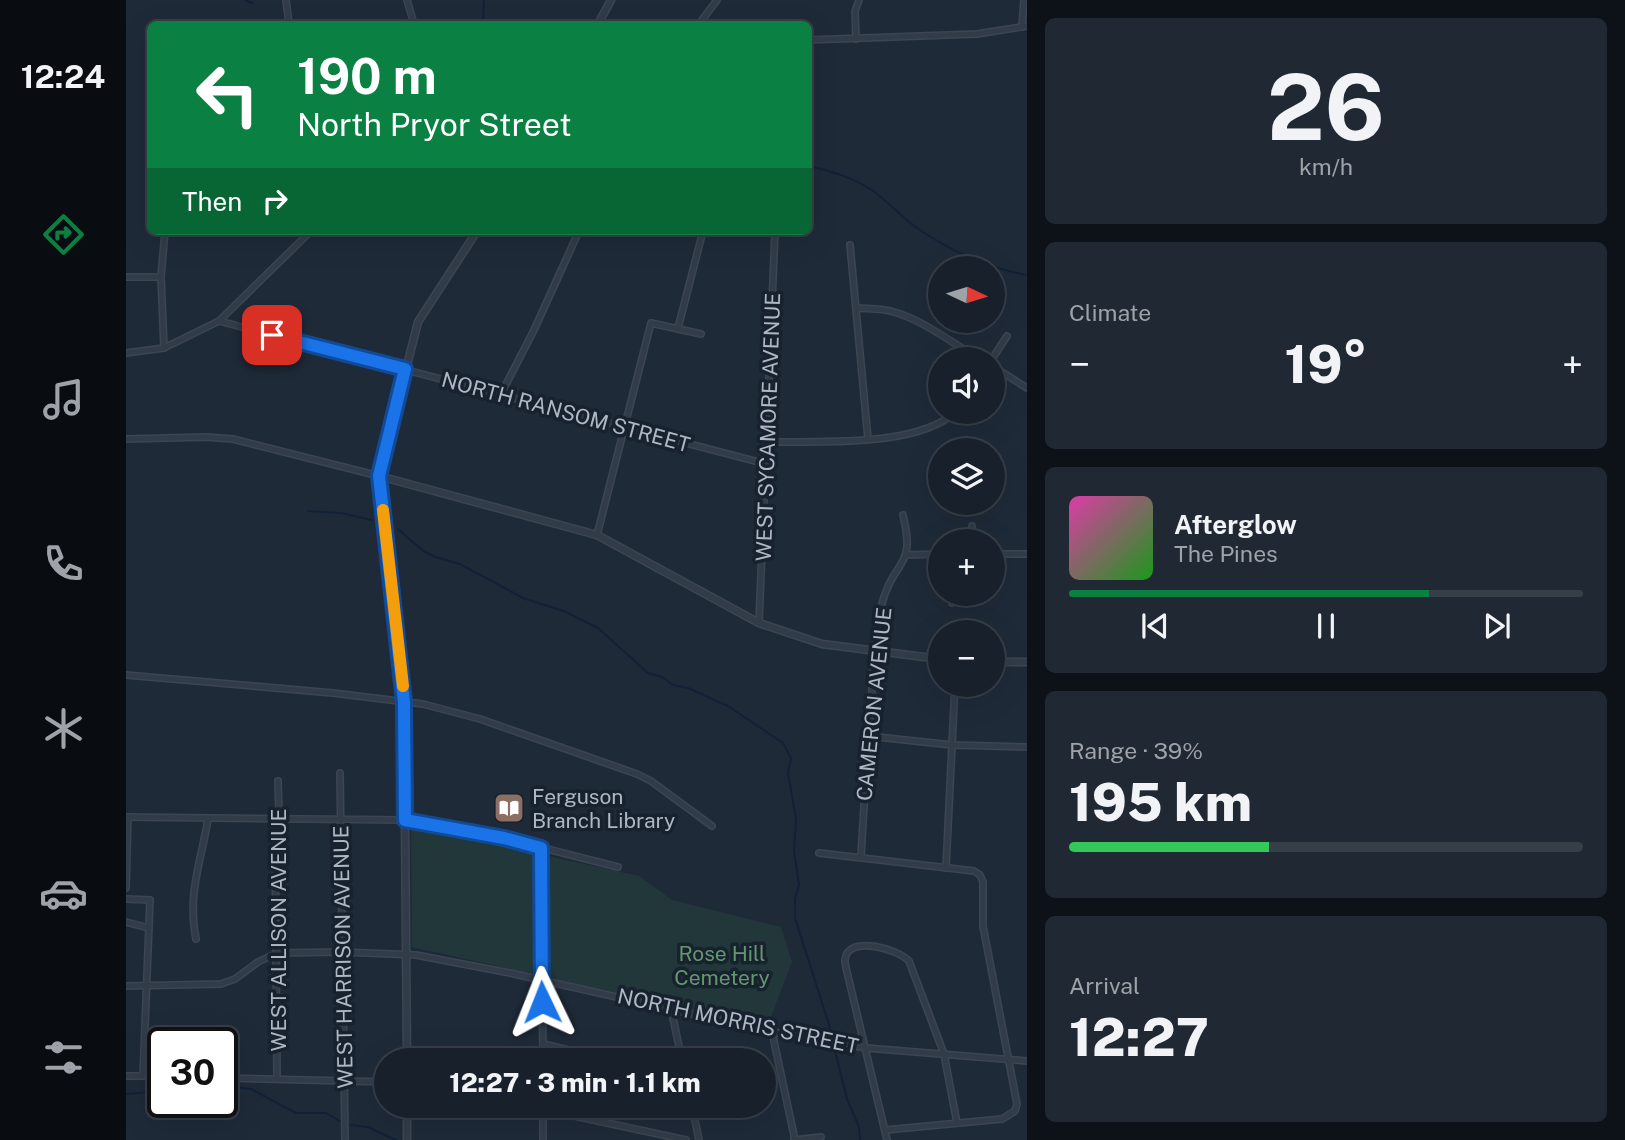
<!DOCTYPE html>
<html lang="en">
<head>
<meta charset="utf-8">
<style>
	:root { --surface:#17202b; --page:#202833; --text:#f1f3f6; --muted:#9ea3a9; --line:#363e47; --accent:#0b8043 }
	body { margin:0; font-family:"Public Sans",sans-serif; background:var(--page); color:var(--text); height:100vh; display:flex; flex-direction:column; font-size:26px; white-space:nowrap }
	* { box-sizing:border-box; margin:0 }
	p { font-size:23px; color:var(--muted) }
	.icon { flex:none; width:38px; height:38px; fill:none; stroke:currentColor; stroke-width:2; stroke-linecap:round; stroke-linejoin:round }
	.map { position:relative; flex:1; overflow:hidden }
	.side { display:flex; flex-direction:column; gap:18px; padding:18px; background:#0d1218; width:598px }
	.side>* { flex:none }
	.banner { position:absolute; left:21px; top:21px; width:665px; height:214px; border-radius:10px; box-shadow:0 7px 28px #0002,0 0 0 2px var(--line); background:#0b8043; color:#fff; overflow:hidden }
	.needle { width:46px; rotate:94deg }
	.tools { position:absolute; left:802px; top:256px; display:grid; gap:14px }
	.tools a { display:grid; place-items:center; width:77px; height:77px; border-radius:50%; background:var(--surface); box-shadow:0 7px 28px #0002,0 0 0 2px var(--line); font-size:35px }
	.speed { position:absolute; left:21px; top:1027px; display:flex; gap:14px; font-size:35px; font-weight:700; text-align:center }
	.speed>* { display:grid; place-content:center; width:91px; height:91px; border-radius:50%; background:var(--surface); box-shadow:0 7px 28px #0002,0 0 0 2px var(--line); line-height:1 }
	.speed .limit { border:4px solid #111; border-radius:10px; background:#fff; color:#111 }
	.pin { position:absolute; display:grid; place-items:center; width:60px; height:60px; color:#fff; margin:-30px; border-radius:14px; box-shadow:0 4px 10px #0006 }
	.me { position:absolute; width:77px; margin:-38px; rotate:358deg; stroke-linejoin:round; filter:drop-shadow(0 0 5px #0008) }
	.turn { display:flex; align-items:center; gap:24px; height:147px; padding:0 35px; font-size:32px }
	.turn .icon { width:91px; height:91px; stroke-width:2.5 }
	.turn b { display:block; font-size:49px; line-height:60px }
	.then { display:flex; align-items:center; height:66px; padding:0 35px; background:#0003; gap:14px; font-size:26px }
	.big { font-size:52px; font-weight:800; line-height:1.1 }
	.side .card { flex:1; display:flex; flex-direction:column; justify-content:center; gap:10px; min-width:0; padding:0 24px; border-radius:10px; background:var(--page) }
	.side .dial { align-items:center; gap:0 }
	.dial b { font-size:91px; line-height:1 }
	.song { display:flex; align-items:center; gap:21px }
	.cover { width:84px; height:84px; border-radius:10px; background:linear-gradient(135deg,hsl(320 70% 55%),hsl(120 70% 35%)) }
	.played { height:7px; border-radius:4px; background:linear-gradient(90deg,var(--accent) 70%,var(--line) 70%) }
	.keys { display:flex; justify-content:space-around; direction:ltr }
	.heat { display:flex; justify-content:space-between; align-items:center; font-size:38px; direction:ltr }
	.charge { height:10px; border-radius:5px; background:linear-gradient(90deg,#34c759 39%,var(--line) 0) }
	.trip { position:absolute; left:248px; top:1048px; width:402px; height:70px; border-radius:35px; background:var(--surface); box-shadow:0 7px 28px #0002,0 0 0 2px var(--line); font-weight:800; line-height:70px; text-align:center }
	main { display:flex; flex:1; min-height:0 }
	.tabs { display:flex; flex-direction:column; width:126px; justify-content:space-around; align-items:center; background:#090d11; color:var(--muted) }
	.tabs .icon { width:49px; height:49px }
	.tabs .selected { color:var(--accent) }
	.tabs b { font-size:32px; color:var(--text) }
	.map>svg:first-child { display:block }
	.green { fill:#21373a }
	.lines { fill:none; stroke-linecap:round; stroke-linejoin:round }
	.stream { stroke:#122137; stroke-width:2 }
	.minor-casing { stroke:#3c4553; stroke-width:8 }
	.tertiary-casing { stroke:#3c4553; stroke-width:9 }
	.minor { stroke:#323c49; stroke-width:5 }
	.tertiary { stroke:#323c49; stroke-width:6 }
	.route-casing { stroke:#114b97; stroke-width:18 }
	.route { stroke:#1a73e8; stroke-width:12 }
	.slow { stroke:#f59e0b; stroke-width:12 }
	.labels { text-anchor:middle; dominant-baseline:central; stroke-width:7; stroke-linejoin:round; paint-order:stroke }
	.street-label { font-size:21px; fill:#adb7c6; stroke:#18212e }
	.poi-label { font-size:21px; fill:#adb7c6; stroke:#18212e; text-anchor:start }
	.park-label { font-size:21px; fill:#63986f; stroke:#18212e }
</style>
</head>
<body>
<main>
<nav class="tabs">
<b>12:24</b>
<svg class="icon selected" aria-label="directions" viewBox="0 0 24 24"><path d="M12 3l9 9-9 9-9-9zM9 14v-3h6M13 9l2 2-2 2"/></svg>
<svg class="icon" aria-label="music" viewBox="0 0 24 24"><path d="M9 18V5l10-2v13"/><circle cx="6" cy="18" r="3"/><circle cx="16" cy="16" r="3"/></svg>
<svg class="icon" aria-label="phone" viewBox="0 0 24 24"><path d="M5 4h4l2 5-3 2q2 4 5 5l2-3 5 2v4C11 20 4 13 5 4z"/></svg>
<svg class="icon" aria-label="climate" viewBox="0 0 24 24"><path d="M12 3v18M4 7l16 10M4 17L20 7"/></svg>
<svg class="icon" aria-label="car" viewBox="0 0 24 24"><path d="M5 17H2v-5l4-1 3-4h7l3 4 3 1v5h-3M9 17h6M6 11h13"/><circle cx="7" cy="17" r="2"/><circle cx="17" cy="17" r="2"/></svg>
<svg class="icon" aria-label="filters" viewBox="0 0 24 24"><path d="M4 7h16M4 17h16"/><circle cx="9" cy="7" r="2"/><circle cx="15" cy="17" r="2"/></svg>
</nav>
<div class="map">
<svg width="901" height="1140" viewBox="0 0 901 1140">
	<rect width="100%" height="100%" fill="#1f2a39"/>
	<polygon class="green" points="285,826 513,876 546,900 655,927 666,962 641,1027 286,947"/>
	<g class="lines">
		<g class="stream">
			<polyline points="119,0 126,3"/>
			<polyline points="357,24 358,0"/>
			<path d="M682 166C705 171 729 178 747 191 765 204 779 221 797 232 829 253 863 268 901 275"/>
			<polyline points="182,511 215,513 246,520"/>
			<polyline points="272,529 296,550 309,557 334,564 397,598 440,612 472,628 522,673 536,677 547,685 562,688 602,706 657,743 665,758 662,773 670,819 668,851 673,885 669,899 669,918 706,1034"/>
			<polyline points="709,1051 721,1099 733,1127 734,1140"/>
			<polyline points="96,1089 109,1087 125,1089 170,1113 200,1113 217,1123"/>
			<polyline points="0,1094 37,1091"/>
			<polyline points="224,1125 242,1127 270,1140"/>
		</g>
		<g class="minor-casing">
			<g id="minor">
				<polyline points="160,0 163,24"/>
				<polyline points="281,0 288,24"/>
				<polyline points="573,24 591,0"/>
				<polyline points="896,27 898,0"/>
				<polyline points="730,39 729,11 733,0"/>
				<polyline points="682,40 851,34 901,26"/>
				<polyline points="724,245 742,439"/>
				<polyline points="0,277 35,277"/>
				<path d="M730 308C742 309 755 308 768 312 799 321 826 343 854 359"/>
				<polyline points="93,321 185,231"/>
				<polyline points="552,328 577,231"/>
				<polyline points="38,348 35,277 39,231"/>
				<polyline points="0,353 38,348 93,321 640,464"/>
				<polyline points="866,359 881,336"/>
				<polyline points="866,366 901,388"/>
				<polyline points="375,394 408,330 453,231"/>
				<polyline points="0,439 80,437 107,439 253,476"/>
				<path d="M642 442C695 441 791 448 831 411"/>
				<polyline points="471,535 525,323 575,334"/>
				<polyline points="845,541 846,526"/>
				<polyline points="866,554 901,554"/>
				<polyline points="781,555 814,554"/>
				<polyline points="826,593 826,603"/>
				<polyline points="633,623 649,231"/>
				<polyline points="0,675 207,693 297,704 354,719 511,774 525,781 586,826"/>
				<polyline points="742,736 826,745 901,747"/>
				<polyline points="214,773 219,1140"/>
				<polyline points="0,817 279,820 378,838 492,867"/>
				<polyline points="415,848 417,1060"/>
				<polyline points="693,853 848,871 854,875 857,882 857,926 891,1104 889,1111 876,1119 759,1130"/>
				<path d="M735 857C738 802 742 746 746 691 748 661 749 629 757 600 769 558 790 569 777 515"/>
				<polyline points="820,868 829,684"/>
				<polyline points="0,888 2,817"/>
				<polyline points="0,899 24,900 17,1076"/>
				<polyline points="0,922 23,928"/>
				<path d="M70 939C61 894 75 862 82 819"/>
				<polyline points="0,986 95,984 109,979 132,962 151,953 216,952 290,955 384,973 646,1032 740,1048 901,1061"/>
				<polyline points="545,1009 556,1060"/>
				<polyline points="646,1032 669,1140"/>
				<polyline points="417,1044 486,1060"/>
				<polyline points="505,1060 508,1060"/>
				<polyline points="0,1076 37,1076"/>
				<polyline points="96,1078 261,1082"/>
				<polyline points="151,1079 149,820 153,813 152,781"/>
				<polyline points="402,1106 560,1140"/>
				<polyline points="566,1106 573,1140"/>
				<polyline points="417,1108 417,1140"/>
				<polyline points="668,1140 695,1137"/>
				<path d="M761 1140 721 972C720 968 719 964 719 960 721 934 772 949 783 961L818 1054 831 1123"/>
			</g>
		</g>
		<g class="tertiary-casing">
			<g id="tertiary">
				<polyline points="472,24 485,0"/>
				<polyline points="253,476 471,535 633,623 696,644 814,659"/>
				<polyline points="866,662 901,662"/>
				<polyline points="281,1060 278,702 253,476 292,322 351,231"/>
				<polyline points="281,1106 281,1140"/>
			</g>
		</g>
		<use href="#minor" class="minor"/>
		<use href="#tertiary" class="tertiary"/>
	</g>
	<g class="lines">
		<g class="route-casing">
			<polyline id="route" points="146,335 279,369 253,476 278,702 279,820 378,838 415,848 416,1002"/>
		</g>
		<use href="#route" class="route"/>
		<polyline class="slow" points="257,510 277,686"/>
	</g>
	<defs>
		<g id="library-square" transform="scale(1.575)"><rect x="-9" y="-9" width="18" height="18" rx="4" fill="#8d6e63" stroke="#18212e"/><path d="M-6-4Q-3-5.5-.7-3.5V5Q-3 3-6 4ZM6-4Q3-5.5 .7-3.5V5Q3 3 6 4Z" fill="#fff"/></g>
	</defs>
	<g fill-rule="evenodd">
		<use href="#library-square" x="383" y="808"/>
	</g>
	<g class="labels">
		<g class="street-label">
			<text transform="translate(440 412) rotate(15)">NORTH RANSOM STREET</text>
			<text transform="translate(642 427) rotate(-88)">WEST SYCAMORE AVENUE</text>
			<text transform="translate(748 704) rotate(-84)">CAMERON AVENUE</text>
			<text transform="translate(152 930) rotate(-90)">WEST ALLISON AVENUE</text>
			<text transform="translate(217 957) rotate(-91)">WEST HARRISON AVENUE</text>
			<text transform="translate(612 1021) rotate(12)">NORTH MORRIS STREET</text>
		</g>
		<g class="poi-label">
			<text x="406" y="796">Ferguson<tspan x="406" dy="24">Branch Library</tspan></text>
		</g>
		<g class="park-label">
			<text x="596" y="953">Rose Hill<tspan x="596" dy="24">Cemetery</tspan></text>
		</g>
	</g>
</svg>
<div class="tools">
<a><svg class="needle" viewBox="-14 -14 28 28"><path d="M0-13l5 13h-10z" fill="#e53935"/><path d="M0 13l5-13h-10z" fill="#9ea3a9"/></svg></a>
<a><svg class="icon" aria-label="sound" viewBox="0 0 24 24"><path d="M4 9h4l5-4v14l-5-4H4zM17 9q2 3 0 6"/></svg></a>
<a><svg class="icon" aria-label="layers" viewBox="0 0 24 24"><path d="M12 4l9 5-9 5-9-5zM3 14l9 5 9-5"/></svg></a>
<a>+</a>
<a>−</a>
</div>
<div class="speed"><div class="limit">30</div></div>
<div class="pin" style="left:146px;top:335px;background:#d93025"><svg class="icon" aria-label="arrive" viewBox="0 0 24 24"><path d="M6 21V4h12l-3 4 3 4H6"/></svg></div>
<svg class="me" style="left:416px;top:1002px" viewBox="-20 -20 40 40"><path d="M0-17L14 15 0 8-14 15z" fill="#1a73e8" stroke="#fff" stroke-width="4"/></svg>
<div class="trip">12:27 · 3 min · 1.1 km</div>
<div class="banner">
<div class="turn"><svg class="icon" aria-label="left" viewBox="0 0 24 24"><path d="M17 20v-9H6M10 6l-5 5 5 5"/></svg><div><b>190 m</b>North Pryor Street</div></div>
<div class="then">Then<svg class="icon" aria-label="right" viewBox="0 0 24 24"><path d="M7 20v-9h11M14 6l5 5-5 5"/></svg></div>
</div>
</div>
<section class="side">
<div class="card dial"><b>26</b><p>km/h</p></div>
<div class="card"><p>Climate</p>
<div class="heat"><a>−</a><b class="big">19°</b><a>+</a></div>
</div>
<div class="card">
<div class="song"><i class="cover"></i><div><b>Afterglow</b><p>The Pines</p></div></div>
<div class="played"></div>
<div class="keys"><svg class="icon" aria-label="previous" viewBox="0 0 24 24"><path d="M18 5L8 12l10 7zM5 5v14"/></svg><svg class="icon" aria-label="pause" viewBox="0 0 24 24"><path d="M8 5v14M16 5v14"/></svg><svg class="icon" aria-label="next" viewBox="0 0 24 24"><path d="M6 5l10 7-10 7zM19 5v14"/></svg></div>
</div>
<div class="card"><p>Range · 39%</p><b class="big">195 km</b><div class="charge"></div></div>
<div class="card"><p>Arrival</p><b class="big">12:27</b></div>
</section>
</main>
</body>
</html>
